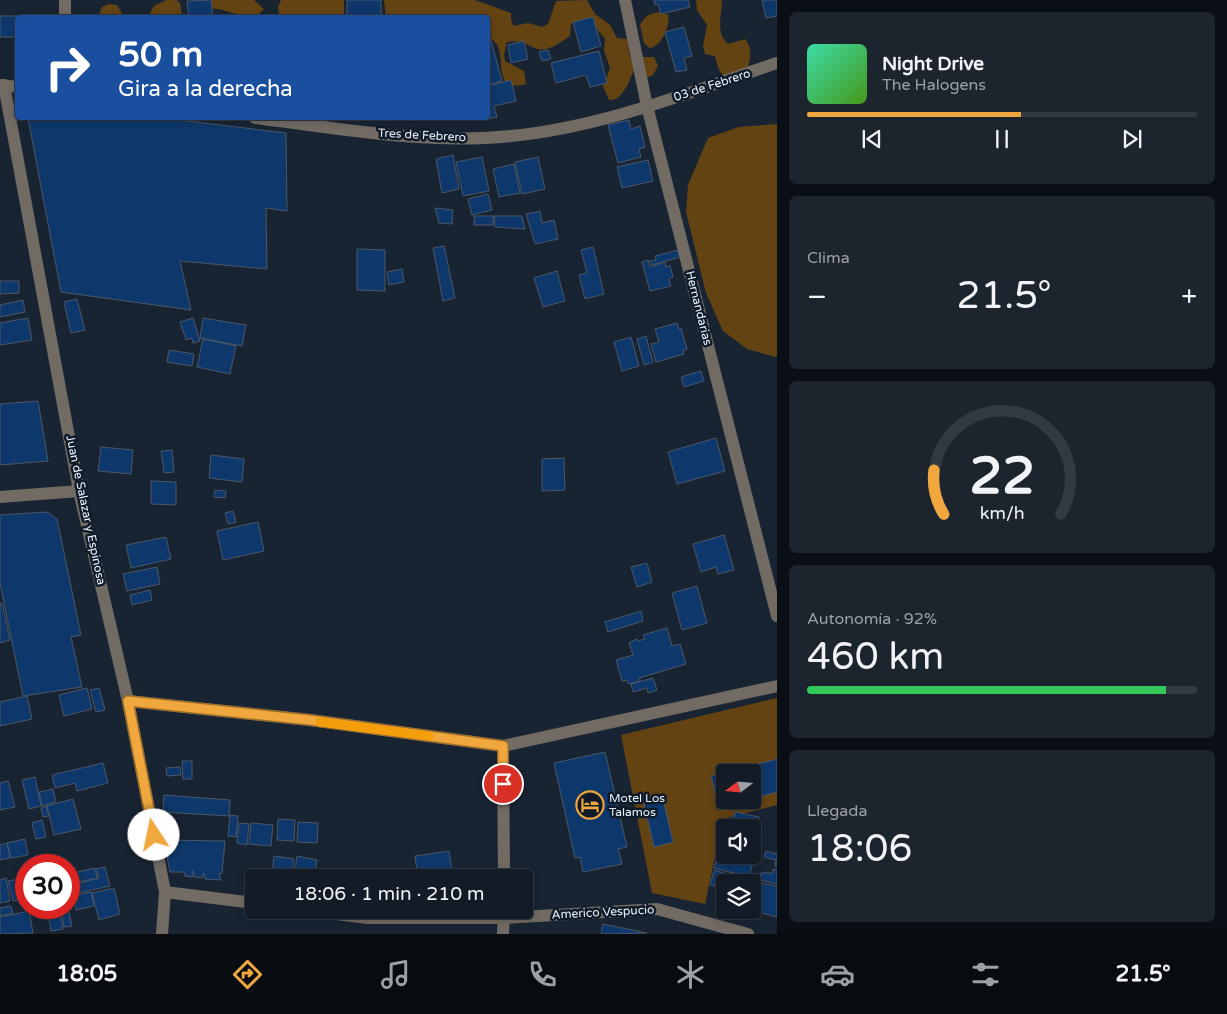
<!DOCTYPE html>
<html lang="es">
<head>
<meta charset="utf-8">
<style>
	:root { --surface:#131b26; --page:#1c242e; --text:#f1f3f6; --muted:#9da1a7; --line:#323943; --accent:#efa73e }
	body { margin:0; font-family:"Varela Round",sans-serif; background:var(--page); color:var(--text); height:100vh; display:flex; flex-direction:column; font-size:19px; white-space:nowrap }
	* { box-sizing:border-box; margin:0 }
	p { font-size:16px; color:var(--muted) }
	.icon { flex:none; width:28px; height:28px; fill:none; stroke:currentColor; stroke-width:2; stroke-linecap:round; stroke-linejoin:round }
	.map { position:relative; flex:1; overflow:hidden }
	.panel { display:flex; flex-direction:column; gap:12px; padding:12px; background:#0a0f15; width:450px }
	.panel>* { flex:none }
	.hud { position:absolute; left:15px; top:15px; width:475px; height:105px; border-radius:5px; box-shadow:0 2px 8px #0003,0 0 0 1px var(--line); background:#1a4fa0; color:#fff; overflow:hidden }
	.needle { width:32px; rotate:254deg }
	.tools { position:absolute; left:716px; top:764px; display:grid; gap:10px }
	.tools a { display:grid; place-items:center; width:45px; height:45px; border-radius:5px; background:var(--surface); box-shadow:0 2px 8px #0003,0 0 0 1px var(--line); font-size:25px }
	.speed { position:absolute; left:15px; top:854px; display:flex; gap:10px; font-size:25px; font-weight:700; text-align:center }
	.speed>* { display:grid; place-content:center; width:65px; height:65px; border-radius:50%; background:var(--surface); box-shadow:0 2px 8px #0003,0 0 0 1px var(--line); line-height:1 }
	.speed .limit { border:8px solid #d22; background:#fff; color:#111 }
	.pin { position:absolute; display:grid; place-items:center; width:42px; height:42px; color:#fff; margin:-21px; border:2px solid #fff; border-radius:50%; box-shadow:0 1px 5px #0007 }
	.me { position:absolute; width:55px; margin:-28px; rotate:349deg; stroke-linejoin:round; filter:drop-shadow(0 0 4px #0008) }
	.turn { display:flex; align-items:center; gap:18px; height:105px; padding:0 20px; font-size:22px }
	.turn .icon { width:65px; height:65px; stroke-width:2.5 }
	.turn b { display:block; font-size:35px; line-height:42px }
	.big { font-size:38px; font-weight:600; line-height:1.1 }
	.panel .tile { flex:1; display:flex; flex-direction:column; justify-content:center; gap:8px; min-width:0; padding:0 18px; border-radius:8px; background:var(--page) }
	.panel .dial { align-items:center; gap:0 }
	.dial svg { height:130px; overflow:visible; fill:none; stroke:var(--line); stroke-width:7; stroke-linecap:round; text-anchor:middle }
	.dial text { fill:var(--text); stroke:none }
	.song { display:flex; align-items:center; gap:15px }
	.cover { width:60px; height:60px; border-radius:8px; background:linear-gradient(135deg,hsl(160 70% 55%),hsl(100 70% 35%)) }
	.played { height:5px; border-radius:2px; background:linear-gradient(90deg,var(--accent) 55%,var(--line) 55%) }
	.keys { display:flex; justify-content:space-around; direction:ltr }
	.heat { display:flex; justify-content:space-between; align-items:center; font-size:28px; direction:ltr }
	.charge { height:8px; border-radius:4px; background:linear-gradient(90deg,#34c759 92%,var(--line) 0) }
	.trip { position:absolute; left:245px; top:869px; width:288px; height:50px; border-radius:5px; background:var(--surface); box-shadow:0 2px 8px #0003,0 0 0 1px var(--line); font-weight:600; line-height:50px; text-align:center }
	.dock { display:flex; height:80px; justify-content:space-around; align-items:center; background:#080b0f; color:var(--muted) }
	.dock .icon { width:35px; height:35px }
	.dock .on { color:var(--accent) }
	.dock b { font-size:22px; color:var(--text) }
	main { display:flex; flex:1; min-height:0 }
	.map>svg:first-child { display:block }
	.green { fill:#644313; fill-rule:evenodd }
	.building { fill:#0e386b; stroke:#4a5768 }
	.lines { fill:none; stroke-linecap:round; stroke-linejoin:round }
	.minor { stroke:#716b63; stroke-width:12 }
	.tertiary { stroke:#716b63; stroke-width:12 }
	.route-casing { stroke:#9b6d28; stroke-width:12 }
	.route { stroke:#efa73e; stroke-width:9 }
	.slow { stroke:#f59e0b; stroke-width:9 }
	.labels { text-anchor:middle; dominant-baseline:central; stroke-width:5; stroke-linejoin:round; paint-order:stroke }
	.street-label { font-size:12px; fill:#ebf3fe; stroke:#101b29 }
	.poi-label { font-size:12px; fill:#ebf3fe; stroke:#101b29; text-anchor:start }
</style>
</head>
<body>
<main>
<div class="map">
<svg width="777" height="934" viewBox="0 0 777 934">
	<rect width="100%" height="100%" fill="#192433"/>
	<g class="green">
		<polygon points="166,0 177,0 180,3 182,16 185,17 148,17 154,6"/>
		<path d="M210 0H254L264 9 256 17C240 17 227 10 211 8Z"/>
		<polygon points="281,0 344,0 344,17 279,17 278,7"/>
		<path d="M384 0H475L511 13V20L514 26 528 23 542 27 548 24 556 1 587 0 595 14 610 25 617 38 627 39 630 57H654L658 66 653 75 646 78 634 70C629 81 623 101 609 100L603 86 610 68 604 50 605 39C597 27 586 19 571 24L570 36C530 65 538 38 507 42L504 55 505 61 524 71 526 84C494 93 505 64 498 47 497 43 491 39 488 35V18L386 17Z"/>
		<path d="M696 0H722C722 14 715 33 728 44L745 39C752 47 751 60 747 69L723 76 719 70 715 56 705 54 703 46 707 25 697 10Z"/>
		<polygon points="109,4 117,5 124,17 98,17 102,7"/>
		<path d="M661 12 668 15C671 24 661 48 649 48L644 43 640 25C645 15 651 13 661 12Z"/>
		<polygon points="777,124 777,356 775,357 747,349 723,331 706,293 686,212 688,185 708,138 739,127"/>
		<path d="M777 698V805L723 819 705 904 652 893 621 735ZM725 772H752V800H725Z"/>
	</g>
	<g class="building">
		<polygon points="211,0 213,18 189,18 187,1"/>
		<rect x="347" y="0" width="34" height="18"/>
		<polygon points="654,0 688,0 690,7 661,14 658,4 655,5"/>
		<polygon points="762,0 777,0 777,16 766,18"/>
		<polygon points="0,16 38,16 38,18 18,18 18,37 0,37"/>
		<polygon points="593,17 601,46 581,52 573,22"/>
		<polygon points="684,27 692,56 684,58 687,70 676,72 665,32"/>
		<polygon points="488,36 490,36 502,81 488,85"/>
		<polygon points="524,41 528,59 511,63 508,45"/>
		<polygon points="548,50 551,59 542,61 539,52"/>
		<polygon points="599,51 607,83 590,87 586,75 556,83 551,63"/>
		<polygon points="511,80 516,101 494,106 497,117 488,119 488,86"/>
		<polygon points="28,118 163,118 286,133 287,211 266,208 267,269 180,261 191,310 61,292"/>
		<polygon points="629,120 631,129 640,126 645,147 639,149 641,157 618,163 608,125"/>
		<polygon points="453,155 459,189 442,193 436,159"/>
		<polygon points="482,157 489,191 463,196 456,162"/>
		<polygon points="538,157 545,189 522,194 515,162"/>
		<polygon points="648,160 653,181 622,188 617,167"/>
		<polygon points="514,164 520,193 499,197 493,169"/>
		<polygon points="488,194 492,210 472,215 468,199"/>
		<polygon points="435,208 453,210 452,224 439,223"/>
		<polygon points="540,211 542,223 554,220 558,239 535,244 526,214"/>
		<rect x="474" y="216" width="19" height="9"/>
		<polygon points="494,216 522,216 525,229 495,227"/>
		<polygon points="444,246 455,298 443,301 433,248"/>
		<polygon points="593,247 604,294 585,299 579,275 587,273 581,250"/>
		<polygon points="357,249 385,250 385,291 357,290"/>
		<polygon points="678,250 680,257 652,265 650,261 656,260 655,256"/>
		<polygon points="648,260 650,267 665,262 666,267 670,265 673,277 669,279 671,286 650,291 642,262"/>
		<polygon points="402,269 404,282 389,285 387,272"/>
		<polygon points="557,271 565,301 543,307 534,278"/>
		<polygon points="0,281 19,281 19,293 0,294"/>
		<polygon points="77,299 85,330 71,333 64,302"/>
		<polygon points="23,300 25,312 0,317 0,305"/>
		<polygon points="28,318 32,340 0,345 0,323"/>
		<polygon points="193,318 200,341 193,343 192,338 186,340 180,322"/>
		<polygon points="203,318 246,325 242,346 200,338"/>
		<polygon points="677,323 679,329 681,328 687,349 683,350 684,354 656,362 651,344 659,342 655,329"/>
		<polygon points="646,336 653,362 644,365 637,339"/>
		<polygon points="631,337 639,366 622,371 614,342"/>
		<polygon points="203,339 236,346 230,374 197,367"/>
		<polygon points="169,350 194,354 192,366 167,362"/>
		<polygon points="701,371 704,381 684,387 681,377"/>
		<polygon points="38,401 48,461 0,465 0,404"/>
		<polygon points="716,438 725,471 677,484 668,452"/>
		<polygon points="101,447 133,450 131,474 98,471"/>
		<polygon points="172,450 174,472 164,473 161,451"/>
		<polygon points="211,455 244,459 242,482 209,478"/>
		<polygon points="564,458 565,490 542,491 542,459"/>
		<polygon points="151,481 176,482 176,505 151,504"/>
		<polygon points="215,490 226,491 225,498 214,497"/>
		<polygon points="233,511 236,522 228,524 225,513"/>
		<polygon points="47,512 57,519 81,635 71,637 82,687 23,696 0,583 0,515"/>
		<polygon points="258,522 264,551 223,560 217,531"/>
		<polygon points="724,535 734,570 718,574 716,567 701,572 693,544"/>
		<polygon points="166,537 171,559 131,568 126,545"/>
		<polygon points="647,563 652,582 637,587 631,567"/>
		<polygon points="157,567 160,584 127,591 123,574"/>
		<polygon points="697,586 707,623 682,630 672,593"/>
		<polygon points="150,590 152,600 132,605 130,595"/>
		<polygon points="0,603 2,603 10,640 0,643"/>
		<polygon points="641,611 643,621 608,632 605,622"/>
		<polygon points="667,628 672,646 680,644 686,664 639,678 640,681 629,684 627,680 622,681 616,660 633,655 629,643 637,639 638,641 645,639 643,635"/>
		<polygon points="653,678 657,690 648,693 647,688 633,692 631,684"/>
		<polygon points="87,688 92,709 64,716 59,695"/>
		<polygon points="99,688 105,710 96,712 90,690"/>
		<polygon points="27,696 32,719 0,726 0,702"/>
		<polygon points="605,752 627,847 618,849 622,864 583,872 580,857 575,858 554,763"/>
		<polygon points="777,759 777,792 752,799 752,772 725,772 725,800 747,800 719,807 711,776"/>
		<polygon points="182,761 192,761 192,779 183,779"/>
		<polygon points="103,763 108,783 77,791 75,783 55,788 52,775"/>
		<polygon points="180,767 181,775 167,776 166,768"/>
		<polygon points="35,777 41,806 29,809 22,780"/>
		<polygon points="8,781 15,807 0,810 0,783"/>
		<polygon points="53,789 56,802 42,806 39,792"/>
		<polygon points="164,795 230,800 229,816 163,812"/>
		<polygon points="73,799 81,829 54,835 47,806"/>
		<polygon points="663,799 673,842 654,847 644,804"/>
		<polygon points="46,806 49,816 43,817 41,808"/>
		<polygon points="735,812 759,817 757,829 732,824"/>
		<polygon points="230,815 238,816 236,837 228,836"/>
		<polygon points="278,819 295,820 294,841 277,840"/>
		<polygon points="42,820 46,837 36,839 32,823"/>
		<polygon points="298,822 318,823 317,843 297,842"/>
		<polygon points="239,823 249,824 247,845 237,843"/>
		<polygon points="251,823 273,825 271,846 249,844"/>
		<polygon points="25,839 28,855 11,858 7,843"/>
		<polygon points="722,839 725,840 725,855 752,855 752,847 757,848 749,877 714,868"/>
		<polygon points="164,840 225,841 222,873 219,874 221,880 205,879 204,873 202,878 194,877 194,872 192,871 193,877 185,876 184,872 170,872"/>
		<polygon points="7,843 10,858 0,860 0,845"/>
		<polygon points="449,851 453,878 418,878 415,856"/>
		<polygon points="766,851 777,854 777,867 775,866 776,860 764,857"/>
		<polygon points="274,856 294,859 292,877 272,874"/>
		<polygon points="297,856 317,860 314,878 294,878"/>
		<polygon points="105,867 110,886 71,895 69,886 99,878 96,869"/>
		<polygon points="95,868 97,878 70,884 69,874"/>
		<polygon points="773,869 777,870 777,884 760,880 761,873 773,873"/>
		<polygon points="714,870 727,874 723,888 710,885"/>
		<polygon points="731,875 747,879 746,882 729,882"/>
		<polygon points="6,878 10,901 0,903 0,880"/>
		<polygon points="19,879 24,899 13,901 8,881"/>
		<polygon points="761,883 777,886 777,917 754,911"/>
		<polygon points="114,888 120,914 99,920 92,893"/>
		<polygon points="91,892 94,906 76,910 73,896"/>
		<polygon points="11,906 13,913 0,916 0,908"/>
		<polygon points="47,908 59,908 63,929 51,931"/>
		<polygon points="68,908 72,926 64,927 61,909"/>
		<polygon points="29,911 33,933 0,934 0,917"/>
		<polygon points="603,924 647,933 601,934"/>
	</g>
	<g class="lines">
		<g class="minor">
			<polyline points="65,0 65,18"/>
			<polyline points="625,0 647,106 777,616"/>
			<polyline points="4,85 79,491 128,701 165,892 162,934"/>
			<polyline points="0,497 79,491"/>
			<polyline points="128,701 310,720 503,746 777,686"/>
			<polyline points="503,746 504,878"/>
			<polyline points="165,892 254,903"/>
			<polyline points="305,910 368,918 504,918 657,909 748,934"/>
			<polyline points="503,934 504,910"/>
		</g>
		<g class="tertiary">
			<polyline points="0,85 18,87"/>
			<path d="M255 118C339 128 426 145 511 136 603 127 690 92 777 63"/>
		</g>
	</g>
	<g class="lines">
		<g class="route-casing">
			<polyline id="route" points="154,835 128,701 310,720 503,746 503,784"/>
		</g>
		<use href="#route" class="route"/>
		<polyline class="slow" points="320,722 429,736"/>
	</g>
	<defs>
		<g id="hotel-ring" transform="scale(1.4375)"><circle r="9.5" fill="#101b29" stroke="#efa73e" stroke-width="1.5"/><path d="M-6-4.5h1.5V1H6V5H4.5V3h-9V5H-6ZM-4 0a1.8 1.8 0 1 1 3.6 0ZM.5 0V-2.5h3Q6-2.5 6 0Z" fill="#efa73e"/></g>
	</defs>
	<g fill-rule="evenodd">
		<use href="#hotel-ring" x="590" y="805"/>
	</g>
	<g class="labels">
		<g class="street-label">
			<text transform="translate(712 85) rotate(-18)">03 de Febrero</text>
			<text transform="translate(422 135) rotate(3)">Tres de Febrero</text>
			<text transform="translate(699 308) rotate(76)">Hernandarias</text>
			<text transform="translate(86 510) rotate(78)">Juan de Salazar y Espinosa</text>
			<text transform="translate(603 912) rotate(-3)">Americo Vespucio</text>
		</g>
		<g class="poi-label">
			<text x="609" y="798">Motel Los<tspan x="609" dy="14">Talamos</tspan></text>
		</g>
	</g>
</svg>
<div class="tools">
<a><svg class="needle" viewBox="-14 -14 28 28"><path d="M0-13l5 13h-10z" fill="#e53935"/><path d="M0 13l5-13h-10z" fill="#9da1a7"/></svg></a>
<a><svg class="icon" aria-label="sound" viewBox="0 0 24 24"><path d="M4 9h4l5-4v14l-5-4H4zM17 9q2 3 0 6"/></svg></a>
<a><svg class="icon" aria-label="layers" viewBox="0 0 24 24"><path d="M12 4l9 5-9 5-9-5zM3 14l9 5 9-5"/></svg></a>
</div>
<div class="speed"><div class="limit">30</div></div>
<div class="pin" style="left:503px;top:784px;background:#d93025"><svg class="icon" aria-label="arrive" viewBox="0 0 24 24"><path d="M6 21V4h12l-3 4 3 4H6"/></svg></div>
<svg class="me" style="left:154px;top:835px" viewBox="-20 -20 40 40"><circle r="19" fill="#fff"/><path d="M0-13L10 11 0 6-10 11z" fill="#efa73e"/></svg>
<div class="trip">18:06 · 1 min · 210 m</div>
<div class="hud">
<div class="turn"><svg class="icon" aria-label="right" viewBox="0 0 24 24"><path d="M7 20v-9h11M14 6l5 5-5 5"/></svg><div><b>50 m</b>Gira a la derecha</div></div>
</div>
</div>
<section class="panel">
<div class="tile">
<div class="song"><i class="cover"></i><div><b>Night Drive</b><p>The Halogens</p></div></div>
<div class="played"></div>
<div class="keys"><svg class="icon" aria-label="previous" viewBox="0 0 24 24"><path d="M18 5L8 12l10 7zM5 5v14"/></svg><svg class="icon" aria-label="pause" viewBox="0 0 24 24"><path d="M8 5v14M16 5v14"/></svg><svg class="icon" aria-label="next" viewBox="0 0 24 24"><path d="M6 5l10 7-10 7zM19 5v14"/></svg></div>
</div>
<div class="tile"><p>Clima</p>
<div class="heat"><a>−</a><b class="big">21.5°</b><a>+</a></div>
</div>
<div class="tile dial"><svg viewBox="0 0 100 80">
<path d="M14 69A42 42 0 1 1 86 69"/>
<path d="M14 69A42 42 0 0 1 8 42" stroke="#efa73e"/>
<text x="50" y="56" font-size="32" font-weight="700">22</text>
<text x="50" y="72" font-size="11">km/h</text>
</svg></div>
<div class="tile"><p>Autonomía · 92%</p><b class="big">460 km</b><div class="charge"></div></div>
<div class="tile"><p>Llegada</p><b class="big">18:06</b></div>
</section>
</main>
<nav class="dock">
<b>18:05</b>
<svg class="icon on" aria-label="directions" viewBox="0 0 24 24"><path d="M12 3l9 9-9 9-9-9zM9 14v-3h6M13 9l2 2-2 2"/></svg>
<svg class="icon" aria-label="music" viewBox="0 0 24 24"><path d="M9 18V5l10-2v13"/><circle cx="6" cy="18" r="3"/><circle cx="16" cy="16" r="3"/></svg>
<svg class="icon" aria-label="phone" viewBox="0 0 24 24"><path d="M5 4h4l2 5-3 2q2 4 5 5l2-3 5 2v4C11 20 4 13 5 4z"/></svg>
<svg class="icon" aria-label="climate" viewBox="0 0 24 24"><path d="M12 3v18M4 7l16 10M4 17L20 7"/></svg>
<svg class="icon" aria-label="car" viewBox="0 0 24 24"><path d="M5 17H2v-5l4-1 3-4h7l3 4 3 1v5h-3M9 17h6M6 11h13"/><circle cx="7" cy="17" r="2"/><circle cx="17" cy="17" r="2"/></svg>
<svg class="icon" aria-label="filters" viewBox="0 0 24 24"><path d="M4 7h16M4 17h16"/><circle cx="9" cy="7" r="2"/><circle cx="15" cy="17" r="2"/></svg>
<b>21.5°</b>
</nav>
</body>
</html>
